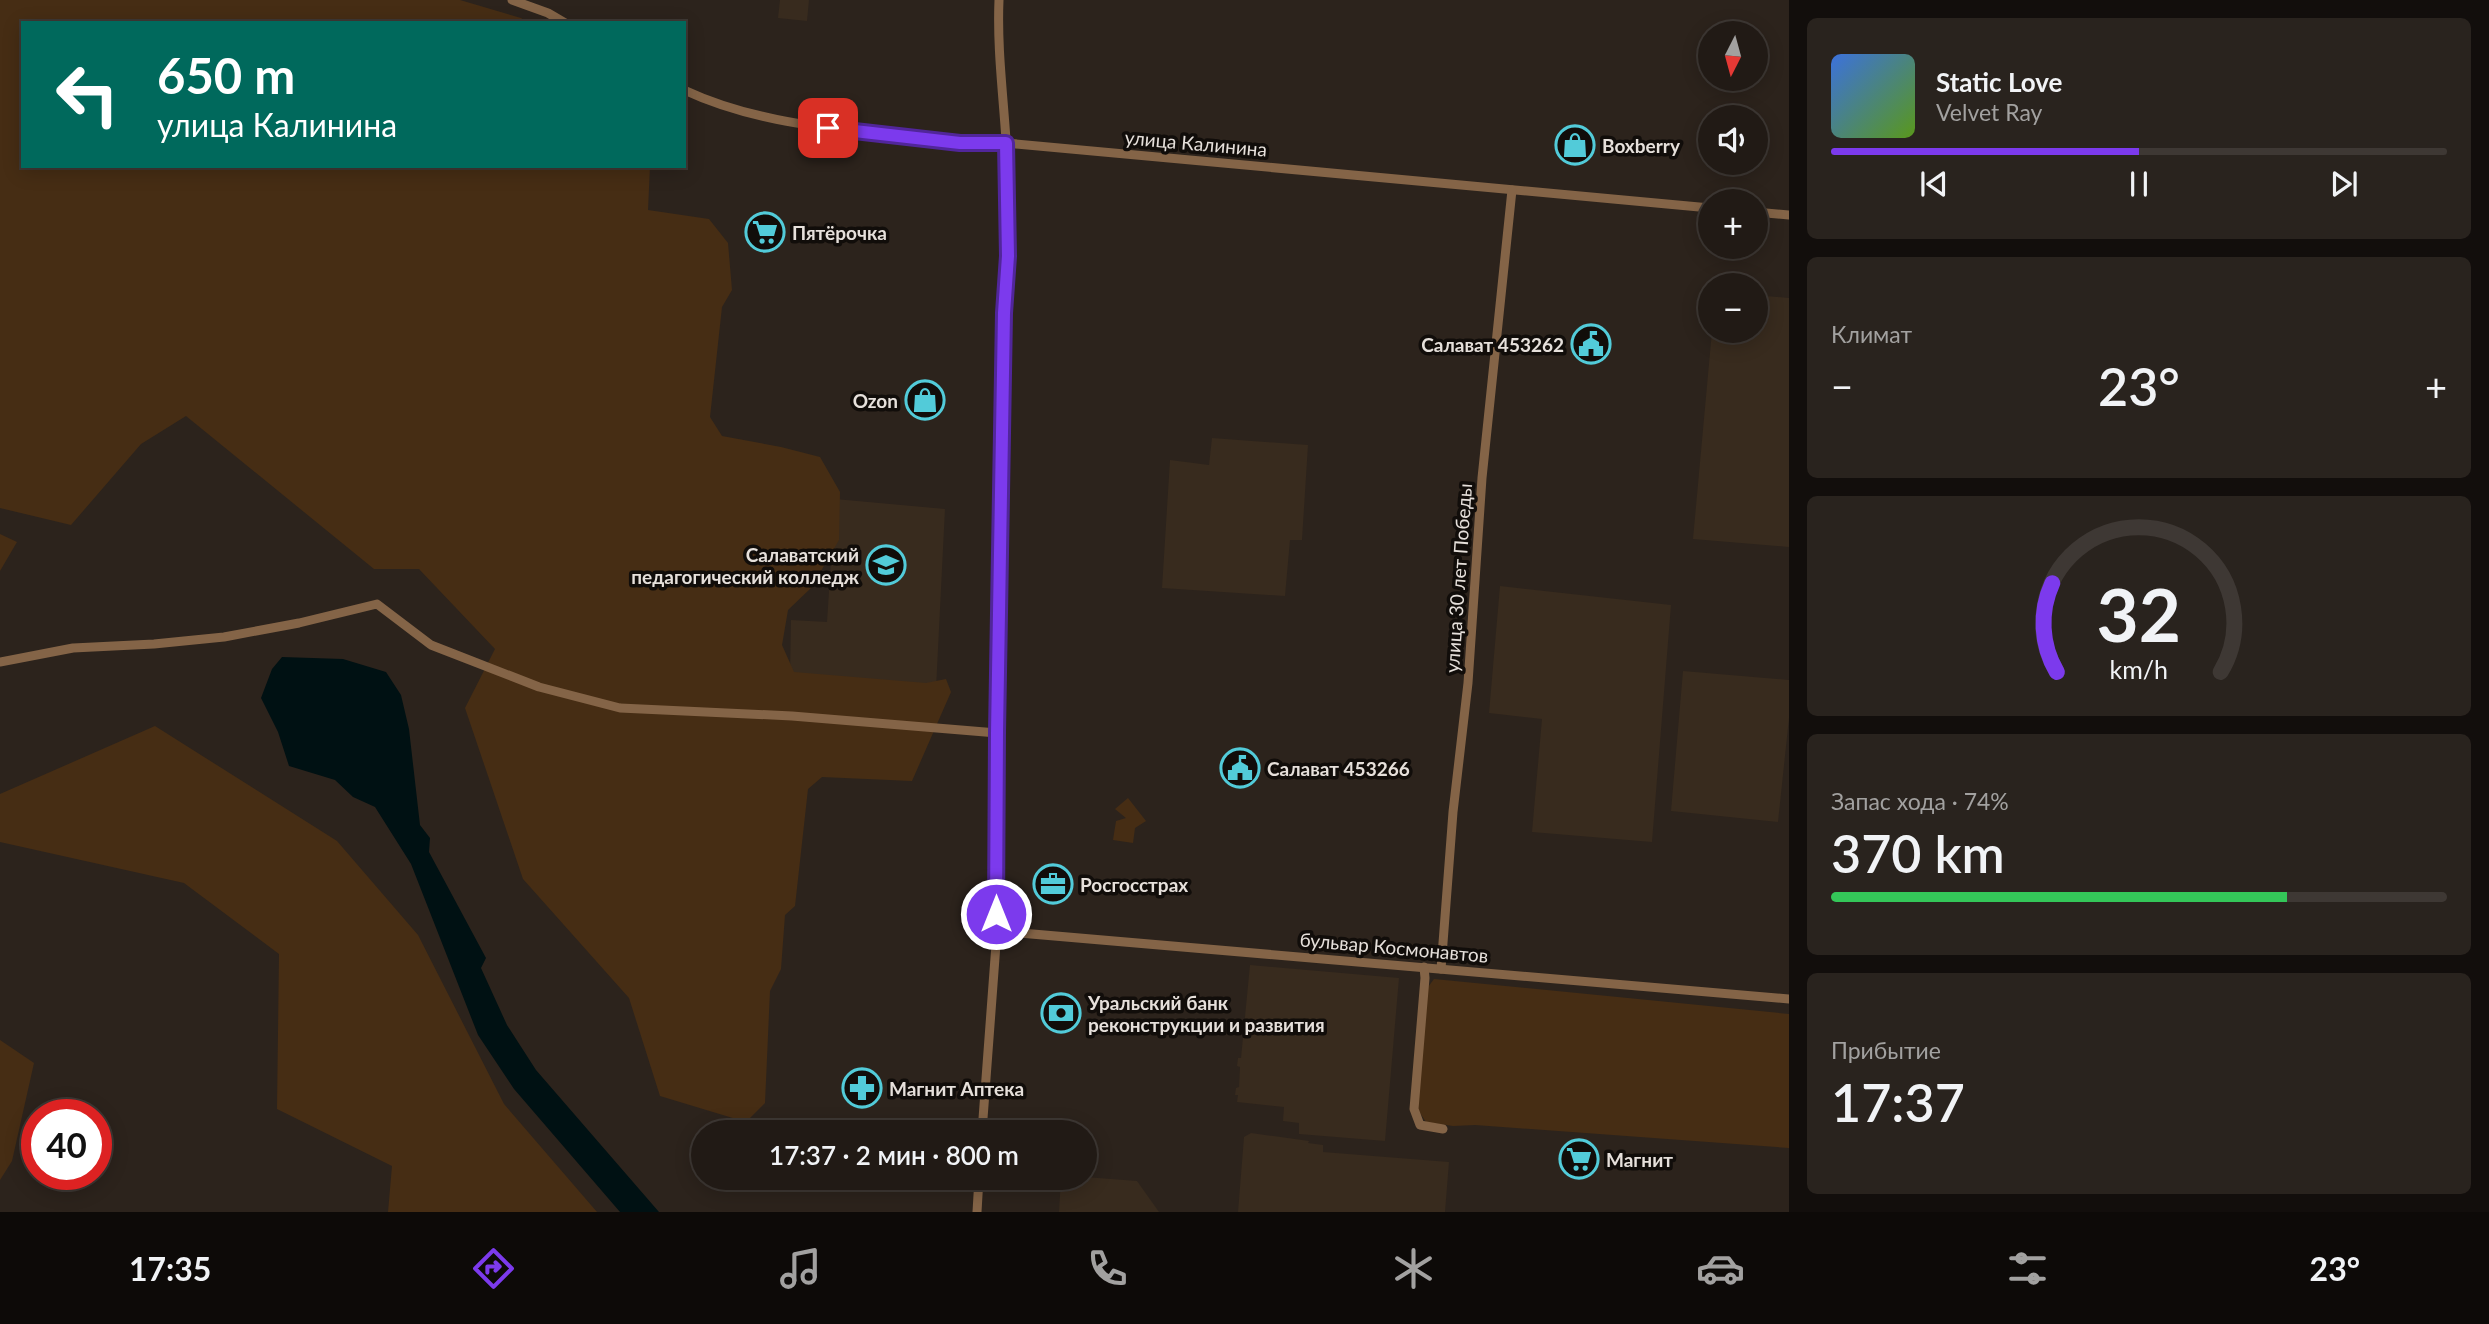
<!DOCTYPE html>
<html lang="ru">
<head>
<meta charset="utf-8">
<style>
	:root { --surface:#211a15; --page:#29231e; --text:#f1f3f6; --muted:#a2a1a0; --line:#3e3834; --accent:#7c3aed }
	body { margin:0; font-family:Lato,sans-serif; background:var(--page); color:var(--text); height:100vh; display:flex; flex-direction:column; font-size:26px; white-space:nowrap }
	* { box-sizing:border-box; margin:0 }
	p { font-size:23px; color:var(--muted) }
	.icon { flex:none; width:38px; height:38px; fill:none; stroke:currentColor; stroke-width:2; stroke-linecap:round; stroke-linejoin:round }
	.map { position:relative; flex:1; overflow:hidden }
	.details { display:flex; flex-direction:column; gap:18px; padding:18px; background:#120e0c; width:700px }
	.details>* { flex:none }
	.banner { position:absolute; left:21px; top:21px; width:665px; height:147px; border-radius:0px; box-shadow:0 4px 18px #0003,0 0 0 2px var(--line); background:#00695c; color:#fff; overflow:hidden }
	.needle { width:46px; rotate:186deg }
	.controls { position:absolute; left:1698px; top:21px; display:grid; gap:14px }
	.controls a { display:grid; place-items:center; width:70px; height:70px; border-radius:50%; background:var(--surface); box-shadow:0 4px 18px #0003,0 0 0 2px var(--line); font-size:35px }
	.speed { position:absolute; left:21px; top:1099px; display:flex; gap:14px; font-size:35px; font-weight:700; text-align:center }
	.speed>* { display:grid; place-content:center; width:91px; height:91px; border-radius:50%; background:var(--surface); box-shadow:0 4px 18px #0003,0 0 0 2px var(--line); line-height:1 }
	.speed .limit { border:10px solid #d22; background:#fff; color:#111 }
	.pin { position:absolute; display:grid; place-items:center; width:60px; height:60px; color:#fff; margin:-30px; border-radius:14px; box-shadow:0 4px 10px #0006 }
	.me { position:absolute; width:77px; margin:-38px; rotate:0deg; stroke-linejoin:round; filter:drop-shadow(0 0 5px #0008) }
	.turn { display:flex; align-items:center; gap:24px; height:147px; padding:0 21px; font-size:32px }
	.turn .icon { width:91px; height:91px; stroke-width:2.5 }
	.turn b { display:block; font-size:49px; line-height:60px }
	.big { font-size:52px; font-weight:600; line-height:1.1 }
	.details .card { flex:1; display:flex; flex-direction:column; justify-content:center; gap:10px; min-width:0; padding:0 24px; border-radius:10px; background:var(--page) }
	.details .dial { align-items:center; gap:0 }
	.dial svg { height:182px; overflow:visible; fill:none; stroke:var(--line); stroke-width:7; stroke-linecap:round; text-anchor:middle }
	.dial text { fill:var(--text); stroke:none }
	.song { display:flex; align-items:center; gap:21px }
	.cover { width:84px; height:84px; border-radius:10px; background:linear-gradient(135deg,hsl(220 70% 55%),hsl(90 70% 35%)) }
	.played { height:7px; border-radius:4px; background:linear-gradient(90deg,var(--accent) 50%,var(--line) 50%) }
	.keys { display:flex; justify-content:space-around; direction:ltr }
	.heat { display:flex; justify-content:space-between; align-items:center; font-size:38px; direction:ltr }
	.charge { height:10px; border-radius:5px; background:linear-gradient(90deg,#34c759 74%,var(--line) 0) }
	.trip { position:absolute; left:691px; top:1120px; width:406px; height:70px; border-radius:35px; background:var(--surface); box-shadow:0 4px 18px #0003,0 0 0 2px var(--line); font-weight:600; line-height:70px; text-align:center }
	.tab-bar { display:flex; height:112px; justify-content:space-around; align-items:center; background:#0d0a08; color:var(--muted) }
	.tab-bar .icon { width:49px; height:49px }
	.tab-bar .selected { color:var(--accent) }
	.tab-bar b { font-size:32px; color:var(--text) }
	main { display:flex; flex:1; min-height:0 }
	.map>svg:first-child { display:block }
	.built { fill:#382b1e }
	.green { fill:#462d14 }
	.water { fill:#001113 }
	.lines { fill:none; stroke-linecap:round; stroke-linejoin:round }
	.minor { stroke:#846447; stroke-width:9 }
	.route-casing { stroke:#51269a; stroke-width:18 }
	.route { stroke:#7c3aed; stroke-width:12 }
	.labels { text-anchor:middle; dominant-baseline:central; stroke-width:7; stroke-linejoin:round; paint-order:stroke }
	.street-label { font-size:19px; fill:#e6e0db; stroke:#110d0a }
	.poi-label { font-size:19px; font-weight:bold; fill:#e6e0db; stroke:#110d0a; text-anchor:start }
</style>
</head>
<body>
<main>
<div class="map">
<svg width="1789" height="1212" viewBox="0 0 1789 1212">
	<rect width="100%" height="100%" fill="#2c231c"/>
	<g class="built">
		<polygon points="780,0 809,0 807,21 778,18"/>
		<polygon points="1755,295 1789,298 1789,547 1693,539 1712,331 1755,331"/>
		<polygon points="1212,438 1308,445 1302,540 1290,540 1285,596 1162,588 1170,460 1209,465"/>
		<polygon points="835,499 945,509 936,689 790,676 791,620 827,622"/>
		<polygon points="1500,586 1671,605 1652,842 1532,832 1542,719 1489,713"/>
		<polygon points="1683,671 1789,680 1789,718 1778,822 1671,811"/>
		<polygon points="1250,965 1399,978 1385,1141 1299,1134 1299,1123 1283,1121 1284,1107 1237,1102 1238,1095 1235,1095 1236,1088 1239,1087 1240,1067 1237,1066 1238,1058 1241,1058"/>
		<polygon points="1251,1133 1309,1141 1308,1143 1323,1145 1323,1152 1449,1162 1445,1212 1238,1212 1244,1137"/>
		<polygon points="1085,1177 1137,1181 1159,1212 1059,1212 1061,1178"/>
	</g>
	<g class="green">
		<polygon points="0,0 460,0 521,18 528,23 23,23 23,166 650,166 648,210 709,219 728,243 732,290 722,307 710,417 722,436 781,447 820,457 840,492 839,540 811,588 788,610 782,645 794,672 926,683 946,679 951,692 912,781 822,777 808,789 795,906 785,915 781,969 770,991 765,1103 746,1122 660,1096 629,998 523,879 465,708 495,649 419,569 374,569 186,416 141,444 71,525 0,508"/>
		<polygon points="0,534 17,542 0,571"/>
		<polygon points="155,726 337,841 418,935 504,1104 597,1212 388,1212 392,1166 277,1109 279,954 184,883 0,842 0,794"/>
		<polygon points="1128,798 1146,821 1135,828 1133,843 1113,840 1116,821 1126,818 1115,809"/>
		<polygon points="1434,979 1789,1014 1789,1148 1475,1125 1453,1126 1426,1122 1418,1110 1425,991"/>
		<polygon points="0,1040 34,1063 12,1161 0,1180"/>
	</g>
	<polygon class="water" points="282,657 343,659 386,672 401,695 409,729 420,825 430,838 429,852 486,958 481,968 507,1025 536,1070 659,1212 620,1212 514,1089 478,1035 411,864 375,807 353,797 335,780 289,766 278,732 261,698 272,669"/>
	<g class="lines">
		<g class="minor">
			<polyline points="512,0 548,13 565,23"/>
			<path d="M684 90C744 118 808 126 872 133 917 138 961 143 1006 143L1710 208"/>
			<polyline points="1755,212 1789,215"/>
			<polyline points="0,662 73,648 154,644 224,637 299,623 377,604 431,645 539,687 620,708 792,716 997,733"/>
			<polyline points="997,931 1789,999"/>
			<polyline points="1424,967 1425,978 1414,1109 1420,1125 1443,1129"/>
			<polyline points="1441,969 1453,812 1468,683 1482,478 1512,190"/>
			<path d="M982 1132 997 931V733L1005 313C1008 256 1010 198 1006 140 1003 93 997 47 999 0"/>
			<polyline points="977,1212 979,1178"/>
		</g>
	</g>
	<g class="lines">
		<g class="route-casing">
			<polyline id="route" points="828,128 960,143 1006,143 1008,256 1004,313 997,733 996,914"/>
		</g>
		<use href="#route" class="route"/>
	</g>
	<defs>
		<g id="shop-ring" transform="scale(2.0125)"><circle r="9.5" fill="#110d0a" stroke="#52cbd9" stroke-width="1.5"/><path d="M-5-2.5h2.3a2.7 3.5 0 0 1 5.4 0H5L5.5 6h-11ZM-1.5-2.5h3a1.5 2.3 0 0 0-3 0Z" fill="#52cbd9"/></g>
		<g id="supermarket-ring" transform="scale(2.0125)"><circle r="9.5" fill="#110d0a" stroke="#52cbd9" stroke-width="1.5"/><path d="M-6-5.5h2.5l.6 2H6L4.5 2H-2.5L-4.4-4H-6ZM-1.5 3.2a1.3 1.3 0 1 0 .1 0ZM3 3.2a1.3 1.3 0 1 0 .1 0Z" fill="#52cbd9"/></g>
		<g id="civic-ring" transform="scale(2.0125)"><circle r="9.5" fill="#110d0a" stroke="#52cbd9" stroke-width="1.5"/><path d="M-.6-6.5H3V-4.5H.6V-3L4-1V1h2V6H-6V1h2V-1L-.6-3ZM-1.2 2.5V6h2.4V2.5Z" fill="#52cbd9"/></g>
		<g id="university-ring" transform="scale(2.0125)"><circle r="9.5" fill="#110d0a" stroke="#52cbd9" stroke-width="1.5"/><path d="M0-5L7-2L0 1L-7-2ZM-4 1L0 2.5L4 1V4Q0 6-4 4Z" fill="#52cbd9"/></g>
		<g id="office-ring" transform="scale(2.0125)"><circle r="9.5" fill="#110d0a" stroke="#52cbd9" stroke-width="1.5"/><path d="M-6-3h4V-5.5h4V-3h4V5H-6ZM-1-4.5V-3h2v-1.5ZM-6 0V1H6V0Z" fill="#52cbd9"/></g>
		<g id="bank-ring" transform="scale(2.0125)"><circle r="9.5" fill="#110d0a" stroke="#52cbd9" stroke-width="1.5"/><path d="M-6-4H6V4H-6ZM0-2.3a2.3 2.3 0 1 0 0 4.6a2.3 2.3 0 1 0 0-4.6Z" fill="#52cbd9"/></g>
		<g id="pharmacy-ring" transform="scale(2.0125)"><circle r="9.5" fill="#110d0a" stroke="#52cbd9" stroke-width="1.5"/><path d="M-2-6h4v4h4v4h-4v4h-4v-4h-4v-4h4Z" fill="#52cbd9"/></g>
	</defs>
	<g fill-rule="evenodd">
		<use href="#shop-ring" x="1575" y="145"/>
		<use href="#supermarket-ring" x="765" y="232"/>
		<use href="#civic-ring" x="1591" y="344"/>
		<use href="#shop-ring" x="925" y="400"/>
		<use href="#university-ring" x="886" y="565"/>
		<use href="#civic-ring" x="1240" y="768"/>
		<use href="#office-ring" x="1053" y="884"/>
		<use href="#bank-ring" x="1061" y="1013"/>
		<use href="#pharmacy-ring" x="862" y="1088"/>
		<use href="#supermarket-ring" x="1579" y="1159"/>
	</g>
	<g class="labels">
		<g class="street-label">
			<text transform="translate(1196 143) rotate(5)">улица Калинина</text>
			<text transform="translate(1458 578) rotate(-86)">улица 30 лет Победы</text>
			<text transform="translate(1394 947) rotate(5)">бульвар Космонавтов</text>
		</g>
		<g class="poi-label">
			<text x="1602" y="145">Boxberry</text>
			<text x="792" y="232">Пятёрочка</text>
			<text x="1564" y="344" text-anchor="end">Салават 453262</text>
			<text x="898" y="400" text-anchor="end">Ozon</text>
			<text x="859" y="554" text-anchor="end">Салаватский<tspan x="859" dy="22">педагогический колледж</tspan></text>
			<text x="1267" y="768">Салават 453266</text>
			<text x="1080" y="884">Росгосстрах</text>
			<text x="1088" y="1002">Уральский банк<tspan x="1088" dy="22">реконструкции и развития</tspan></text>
			<text x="889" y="1088">Магнит Аптека</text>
			<text x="1606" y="1159">Магнит</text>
		</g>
	</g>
</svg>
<div class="controls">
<a><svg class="needle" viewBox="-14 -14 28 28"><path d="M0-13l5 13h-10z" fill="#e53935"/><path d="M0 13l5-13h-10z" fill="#a2a1a0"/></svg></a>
<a><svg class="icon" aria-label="sound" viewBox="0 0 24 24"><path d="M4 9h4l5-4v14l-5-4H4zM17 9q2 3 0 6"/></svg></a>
<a>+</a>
<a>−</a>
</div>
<div class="speed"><div class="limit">40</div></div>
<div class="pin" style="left:828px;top:128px;background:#d93025"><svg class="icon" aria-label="arrive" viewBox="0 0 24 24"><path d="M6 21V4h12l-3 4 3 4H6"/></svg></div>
<svg class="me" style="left:996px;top:914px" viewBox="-20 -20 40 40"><circle r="17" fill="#7c3aed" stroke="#fff" stroke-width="3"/><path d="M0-11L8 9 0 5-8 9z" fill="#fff"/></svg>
<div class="trip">17:37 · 2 мин · 800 m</div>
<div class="banner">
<div class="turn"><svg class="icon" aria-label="left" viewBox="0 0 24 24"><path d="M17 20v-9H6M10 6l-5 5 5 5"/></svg><div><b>650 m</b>улица Калинина</div></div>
</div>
</div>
<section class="details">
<div class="card">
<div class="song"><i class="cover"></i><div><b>Static Love</b><p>Velvet Ray</p></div></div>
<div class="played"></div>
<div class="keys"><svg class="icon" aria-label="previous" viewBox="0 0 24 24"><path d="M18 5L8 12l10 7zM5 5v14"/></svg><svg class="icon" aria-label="pause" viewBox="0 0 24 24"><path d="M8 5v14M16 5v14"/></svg><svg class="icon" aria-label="next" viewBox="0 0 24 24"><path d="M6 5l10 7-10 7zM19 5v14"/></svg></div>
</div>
<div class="card"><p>Климат</p>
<div class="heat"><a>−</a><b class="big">23°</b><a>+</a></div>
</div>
<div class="card dial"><svg viewBox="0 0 100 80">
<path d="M14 69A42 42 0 1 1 86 69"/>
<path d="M14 69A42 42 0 0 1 12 30" stroke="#7c3aed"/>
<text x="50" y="56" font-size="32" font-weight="700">32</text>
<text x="50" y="72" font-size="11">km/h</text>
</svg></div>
<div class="card"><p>Запас хода · 74%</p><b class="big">370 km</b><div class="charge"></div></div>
<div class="card"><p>Прибытие</p><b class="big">17:37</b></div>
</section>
</main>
<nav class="tab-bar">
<b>17:35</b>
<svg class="icon selected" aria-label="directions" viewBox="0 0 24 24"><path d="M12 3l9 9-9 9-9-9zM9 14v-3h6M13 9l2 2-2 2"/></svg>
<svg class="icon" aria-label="music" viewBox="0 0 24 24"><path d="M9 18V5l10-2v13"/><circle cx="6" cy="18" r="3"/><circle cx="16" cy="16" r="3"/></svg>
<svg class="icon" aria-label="phone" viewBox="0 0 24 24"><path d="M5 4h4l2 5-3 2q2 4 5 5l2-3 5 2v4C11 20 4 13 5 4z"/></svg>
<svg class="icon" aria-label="climate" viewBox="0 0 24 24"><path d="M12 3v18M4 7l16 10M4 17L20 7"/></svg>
<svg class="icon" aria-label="car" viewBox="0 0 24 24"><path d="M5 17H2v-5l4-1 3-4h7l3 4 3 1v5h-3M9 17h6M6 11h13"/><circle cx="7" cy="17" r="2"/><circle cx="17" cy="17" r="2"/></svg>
<svg class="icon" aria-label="filters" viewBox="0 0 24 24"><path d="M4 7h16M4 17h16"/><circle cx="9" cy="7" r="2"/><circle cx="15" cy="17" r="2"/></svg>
<b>23°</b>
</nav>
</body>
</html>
